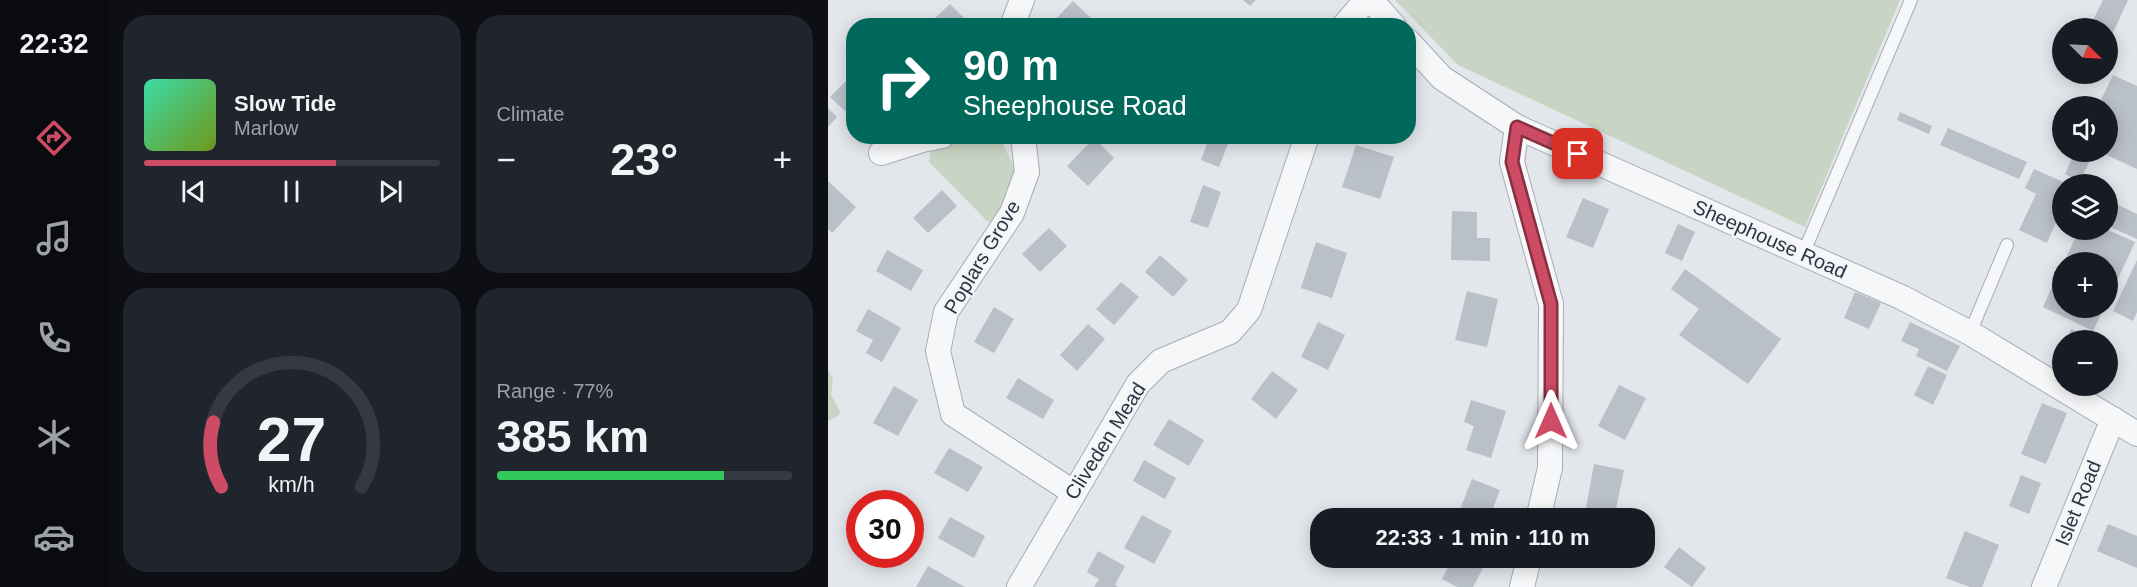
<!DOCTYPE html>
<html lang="en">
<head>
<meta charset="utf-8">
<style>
	:root { --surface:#171b24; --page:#20242c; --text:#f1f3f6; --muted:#9ea1a6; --line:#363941; --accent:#cd4b64 }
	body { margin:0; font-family:Arial,sans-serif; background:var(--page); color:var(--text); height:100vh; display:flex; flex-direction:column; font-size:22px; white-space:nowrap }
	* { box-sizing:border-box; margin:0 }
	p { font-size:20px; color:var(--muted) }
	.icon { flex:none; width:33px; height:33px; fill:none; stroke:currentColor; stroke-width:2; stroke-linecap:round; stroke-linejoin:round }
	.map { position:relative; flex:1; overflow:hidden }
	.details { display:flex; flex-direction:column; gap:15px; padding:15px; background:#0d0f14; width:720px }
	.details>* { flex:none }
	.hud { position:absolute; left:18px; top:18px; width:570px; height:126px; border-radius:24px; box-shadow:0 3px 15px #0003; background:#00695c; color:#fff; overflow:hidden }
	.needle { width:39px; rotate:114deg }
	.controls { position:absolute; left:1224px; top:18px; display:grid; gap:12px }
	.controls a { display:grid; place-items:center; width:66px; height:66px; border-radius:50%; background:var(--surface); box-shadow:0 3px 15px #0003; font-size:30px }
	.speed { position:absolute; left:18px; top:490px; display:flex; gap:12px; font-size:30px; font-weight:700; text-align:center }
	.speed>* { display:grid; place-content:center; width:78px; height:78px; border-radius:50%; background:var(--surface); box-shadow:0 3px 15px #0003; line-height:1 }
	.speed .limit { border:9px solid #d22; background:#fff; color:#111 }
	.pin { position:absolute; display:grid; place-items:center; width:51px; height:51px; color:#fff; margin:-26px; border-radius:12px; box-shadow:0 3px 9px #0006 }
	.me { position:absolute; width:66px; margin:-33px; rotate:0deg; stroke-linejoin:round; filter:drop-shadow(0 0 4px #0008) }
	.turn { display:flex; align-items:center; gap:21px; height:126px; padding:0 18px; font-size:27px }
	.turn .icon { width:78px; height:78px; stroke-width:2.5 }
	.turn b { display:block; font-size:42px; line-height:51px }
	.big { font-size:45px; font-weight:700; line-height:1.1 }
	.details .tile { flex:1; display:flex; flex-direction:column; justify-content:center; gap:9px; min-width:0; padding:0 21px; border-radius:24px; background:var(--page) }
	.details .dial { align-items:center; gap:0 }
	.dial svg { height:156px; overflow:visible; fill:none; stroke:var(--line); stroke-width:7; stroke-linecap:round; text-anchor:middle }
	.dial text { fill:var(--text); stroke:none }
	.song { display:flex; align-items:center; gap:18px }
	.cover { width:72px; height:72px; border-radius:9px; background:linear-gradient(135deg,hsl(160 70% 55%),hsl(80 70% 35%)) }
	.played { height:6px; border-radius:3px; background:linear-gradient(90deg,var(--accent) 65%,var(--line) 65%) }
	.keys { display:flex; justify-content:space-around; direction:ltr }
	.heat { display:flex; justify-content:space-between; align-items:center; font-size:33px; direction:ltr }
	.charge { height:9px; border-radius:4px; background:linear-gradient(90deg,#34c759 77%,var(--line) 0) }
	.details .tiles { flex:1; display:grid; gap:15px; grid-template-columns:repeat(2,1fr) }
	.trip { position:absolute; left:482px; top:508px; width:345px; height:60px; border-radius:24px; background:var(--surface); box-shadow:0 3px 15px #0003; font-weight:700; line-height:60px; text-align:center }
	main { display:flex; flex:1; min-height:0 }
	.menu { display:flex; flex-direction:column; width:108px; justify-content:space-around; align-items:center; background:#090b0e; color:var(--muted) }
	.menu .icon { width:42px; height:42px }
	.menu .current { color:var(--accent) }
	.menu b { font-size:27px; color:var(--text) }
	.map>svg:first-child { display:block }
	.green { fill:#c9d5c4 }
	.building { fill:#bac0c8 }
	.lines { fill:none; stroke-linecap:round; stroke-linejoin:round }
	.service-casing { stroke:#a8adb5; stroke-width:14 }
	.minor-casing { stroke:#a8adb5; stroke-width:26 }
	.service { stroke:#f6f7f9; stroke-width:12 }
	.minor { stroke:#f6f7f9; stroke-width:24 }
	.route-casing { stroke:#853141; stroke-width:15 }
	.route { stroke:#cd4b64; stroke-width:10 }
	.labels { text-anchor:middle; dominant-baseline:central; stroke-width:4.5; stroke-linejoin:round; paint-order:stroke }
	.street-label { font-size:20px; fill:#2b3543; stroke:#f3f5f8 }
</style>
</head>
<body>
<main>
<nav class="menu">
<b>22:32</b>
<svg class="icon current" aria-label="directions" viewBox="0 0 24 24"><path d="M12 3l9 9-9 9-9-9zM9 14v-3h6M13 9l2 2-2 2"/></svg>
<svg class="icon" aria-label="music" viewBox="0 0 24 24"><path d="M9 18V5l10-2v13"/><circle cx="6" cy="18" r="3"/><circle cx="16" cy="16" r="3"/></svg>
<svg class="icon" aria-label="phone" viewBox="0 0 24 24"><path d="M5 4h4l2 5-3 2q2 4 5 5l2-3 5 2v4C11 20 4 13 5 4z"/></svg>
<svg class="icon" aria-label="climate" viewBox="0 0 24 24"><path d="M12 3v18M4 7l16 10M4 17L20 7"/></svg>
<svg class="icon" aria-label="car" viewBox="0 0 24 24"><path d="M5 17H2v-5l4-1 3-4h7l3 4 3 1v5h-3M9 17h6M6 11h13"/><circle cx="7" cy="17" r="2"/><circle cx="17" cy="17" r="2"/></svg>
</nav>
<section class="details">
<div class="tiles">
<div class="tile">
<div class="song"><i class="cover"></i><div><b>Slow Tide</b><p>Marlow</p></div></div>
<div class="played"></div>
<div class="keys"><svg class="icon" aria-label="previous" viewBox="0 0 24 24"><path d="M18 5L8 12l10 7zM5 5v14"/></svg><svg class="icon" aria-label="pause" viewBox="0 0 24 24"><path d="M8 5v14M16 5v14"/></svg><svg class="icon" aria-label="next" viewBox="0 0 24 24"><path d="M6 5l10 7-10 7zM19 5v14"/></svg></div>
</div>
<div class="tile"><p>Climate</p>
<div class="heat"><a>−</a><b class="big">23°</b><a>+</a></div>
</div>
<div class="tile dial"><svg viewBox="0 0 100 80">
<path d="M14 69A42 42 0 1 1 86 69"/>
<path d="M14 69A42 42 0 0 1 10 36" stroke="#cd4b64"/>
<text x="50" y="56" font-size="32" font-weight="700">27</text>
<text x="50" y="72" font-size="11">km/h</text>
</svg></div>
<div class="tile"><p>Range · 77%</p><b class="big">385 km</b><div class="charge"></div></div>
</div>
</section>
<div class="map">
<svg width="1309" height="587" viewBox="0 0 1309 587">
	<rect width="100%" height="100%" fill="#e3e6eb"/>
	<g class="green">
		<polygon points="567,0 1072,0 977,227 630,65"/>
		<polygon points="172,138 187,169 179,202 171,219 160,222 101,162 103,149 112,141"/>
		<polygon points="0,369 5,379 3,394 13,414 0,421"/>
	</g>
	<g class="building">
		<polygon points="415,0 428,0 422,6"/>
		<polygon points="1275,0 1300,0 1280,44 1280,28 1261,28"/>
		<polygon points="245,1 266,21 261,26 221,26"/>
		<polygon points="122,4 144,26 109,26 104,21"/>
		<polygon points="422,20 435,25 435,26 420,26"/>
		<polygon points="26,73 26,106 19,113 2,97"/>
		<polygon points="1285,75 1309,86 1309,169 1272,152 1280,152 1280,106 1270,106"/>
		<polygon points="0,108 9,117 0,127"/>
		<polygon points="1072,112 1104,126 1101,134 1069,120"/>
		<polygon points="1120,128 1199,162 1191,179 1112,145"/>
		<polygon points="382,136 403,136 391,167 373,160"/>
		<polygon points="545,136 560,136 558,141"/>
		<polygon points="266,138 286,158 260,186 239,166"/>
		<polygon points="528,145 566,157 552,199 514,187"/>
		<polygon points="1247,152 1263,158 1252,181 1237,174"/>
		<polygon points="1206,169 1240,184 1234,184 1234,209 1219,243 1191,230 1208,194 1197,188"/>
		<polygon points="0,181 28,207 4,233 0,229"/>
		<polygon points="375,185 393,192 380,228 362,222"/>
		<polygon points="114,190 129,206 100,233 85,218"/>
		<polygon points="755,198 781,209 765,248 738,237"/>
		<polygon points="1280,200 1309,214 1309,239 1280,226"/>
		<polygon points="624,211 649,212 649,238 662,238 662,261 623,260"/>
		<polygon points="850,224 867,232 854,261 837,253"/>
		<polygon points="221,228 239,246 212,272 194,254"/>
		<polygon points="1251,230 1280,230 1307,242 1280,300 1280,262 1236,262"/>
		<polygon points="488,242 519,253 504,298 473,288"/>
		<polygon points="59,250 95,270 83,291 48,271"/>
		<polygon points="332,255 360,280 345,297 317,272"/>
		<polygon points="1309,260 1309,312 1305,321 1285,311"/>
		<polygon points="1234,265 1234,308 1276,308 1265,331 1215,307"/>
		<polygon points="857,269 953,339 920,384 851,335 871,309 843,289"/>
		<polygon points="293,282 311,297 286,325 268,309"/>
		<polygon points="639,291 670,299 659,347 627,340"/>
		<polygon points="1027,292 1053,303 1041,329 1016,318"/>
		<polygon points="166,307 186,319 166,353 146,342"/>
		<polygon points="40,309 73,328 54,362 38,353 45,340 28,331"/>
		<polygon points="490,322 517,335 500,370 473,357"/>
		<polygon points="1082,322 1132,346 1119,371 1088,356 1091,349 1073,341"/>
		<polygon points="260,324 277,339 249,371 232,355"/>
		<polygon points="1243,329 1266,339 1265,340 1238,340"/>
		<polygon points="1234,351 1234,366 1229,364"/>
		<polygon points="1100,366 1119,375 1105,405 1086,395"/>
		<polygon points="444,371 470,390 448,419 423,399"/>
		<polygon points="190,378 226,400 215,419 178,398"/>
		<polygon points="791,385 818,398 797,440 770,426"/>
		<polygon points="66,386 90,400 70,436 45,423"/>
		<polygon points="643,400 678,411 663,458 638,450 646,426 636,422"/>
		<polygon points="1214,403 1239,413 1218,464 1193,454"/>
		<polygon points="341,419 376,440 361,466 325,445"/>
		<polygon points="121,448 155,467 140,492 106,473"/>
		<polygon points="316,460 348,478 337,499 305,481"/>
		<polygon points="766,464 796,470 786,519 756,519"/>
		<polygon points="1193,475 1213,483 1201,514 1181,506"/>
		<polygon points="644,479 672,490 661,519 628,519"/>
		<polygon points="314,515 344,531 326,564 296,548"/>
		<polygon points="122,517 157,536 146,558 110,538"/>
		<polygon points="1280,524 1309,536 1309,568 1269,551"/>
		<polygon points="1137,531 1171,545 1154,587 1142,587 1118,578"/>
		<polygon points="851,547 878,568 864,587 836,567"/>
		<polygon points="270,551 297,566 287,585 290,587 266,587 271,579 259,572"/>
		<polygon points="625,558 660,558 645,587 629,587 614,579"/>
		<polygon points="100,566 137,587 88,587"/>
	</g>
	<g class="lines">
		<g class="service-casing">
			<g id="service">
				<polyline points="975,254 1083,0"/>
				<polyline points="1142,333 1179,245"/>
			</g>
		</g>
		<g class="minor-casing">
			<g id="minor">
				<polyline points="543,0 566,26"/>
				<polyline points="184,26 194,0"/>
				<polyline points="516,26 538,0"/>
				<polyline points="580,41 614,78 689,127 1073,297 1142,333 1309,434"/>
				<polyline points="689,127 684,162 723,304 722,468 710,519"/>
				<polyline points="195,136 199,172 184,213 118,312 110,351 125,414 245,492"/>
				<polyline points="53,153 94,140 114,136"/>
				<polyline points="191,587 310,384 333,361 402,332 421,310 479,136"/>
				<polyline points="694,587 701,558"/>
				<polyline points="1216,587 1285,419"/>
			</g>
		</g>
		<use href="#service" class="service"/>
		<use href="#minor" class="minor"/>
	</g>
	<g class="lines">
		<g class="route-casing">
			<polyline id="route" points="723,421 723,304 684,162 689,127 750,154"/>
		</g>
		<use href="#route" class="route"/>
	</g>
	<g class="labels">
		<g class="street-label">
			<text transform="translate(942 239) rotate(24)">Sheephouse Road</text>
			<text transform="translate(154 257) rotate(-59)">Poplars Grove</text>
			<text transform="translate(277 441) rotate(-58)">Cliveden Mead</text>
			<text transform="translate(1250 503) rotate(-68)">Islet Road</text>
		</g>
	</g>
</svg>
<div class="controls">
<a><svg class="needle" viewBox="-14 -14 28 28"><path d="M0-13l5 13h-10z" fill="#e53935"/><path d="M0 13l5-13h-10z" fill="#9ea1a6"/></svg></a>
<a><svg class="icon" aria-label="sound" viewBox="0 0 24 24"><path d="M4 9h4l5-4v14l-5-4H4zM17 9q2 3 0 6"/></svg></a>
<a><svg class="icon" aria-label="layers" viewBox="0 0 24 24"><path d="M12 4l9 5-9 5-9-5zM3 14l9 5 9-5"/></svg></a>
<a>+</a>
<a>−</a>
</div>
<div class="speed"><div class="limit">30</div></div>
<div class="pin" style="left:750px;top:154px;background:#d93025"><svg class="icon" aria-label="arrive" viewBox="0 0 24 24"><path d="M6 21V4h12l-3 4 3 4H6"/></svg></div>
<svg class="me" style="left:723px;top:421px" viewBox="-20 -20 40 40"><path d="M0-17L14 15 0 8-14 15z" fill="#cd4b64" stroke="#fff" stroke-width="4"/></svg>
<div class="trip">22:33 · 1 min · 110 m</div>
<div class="hud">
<div class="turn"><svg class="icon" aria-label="right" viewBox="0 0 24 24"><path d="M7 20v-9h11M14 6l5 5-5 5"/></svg><div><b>90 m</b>Sheephouse Road</div></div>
</div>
</div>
</main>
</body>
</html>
